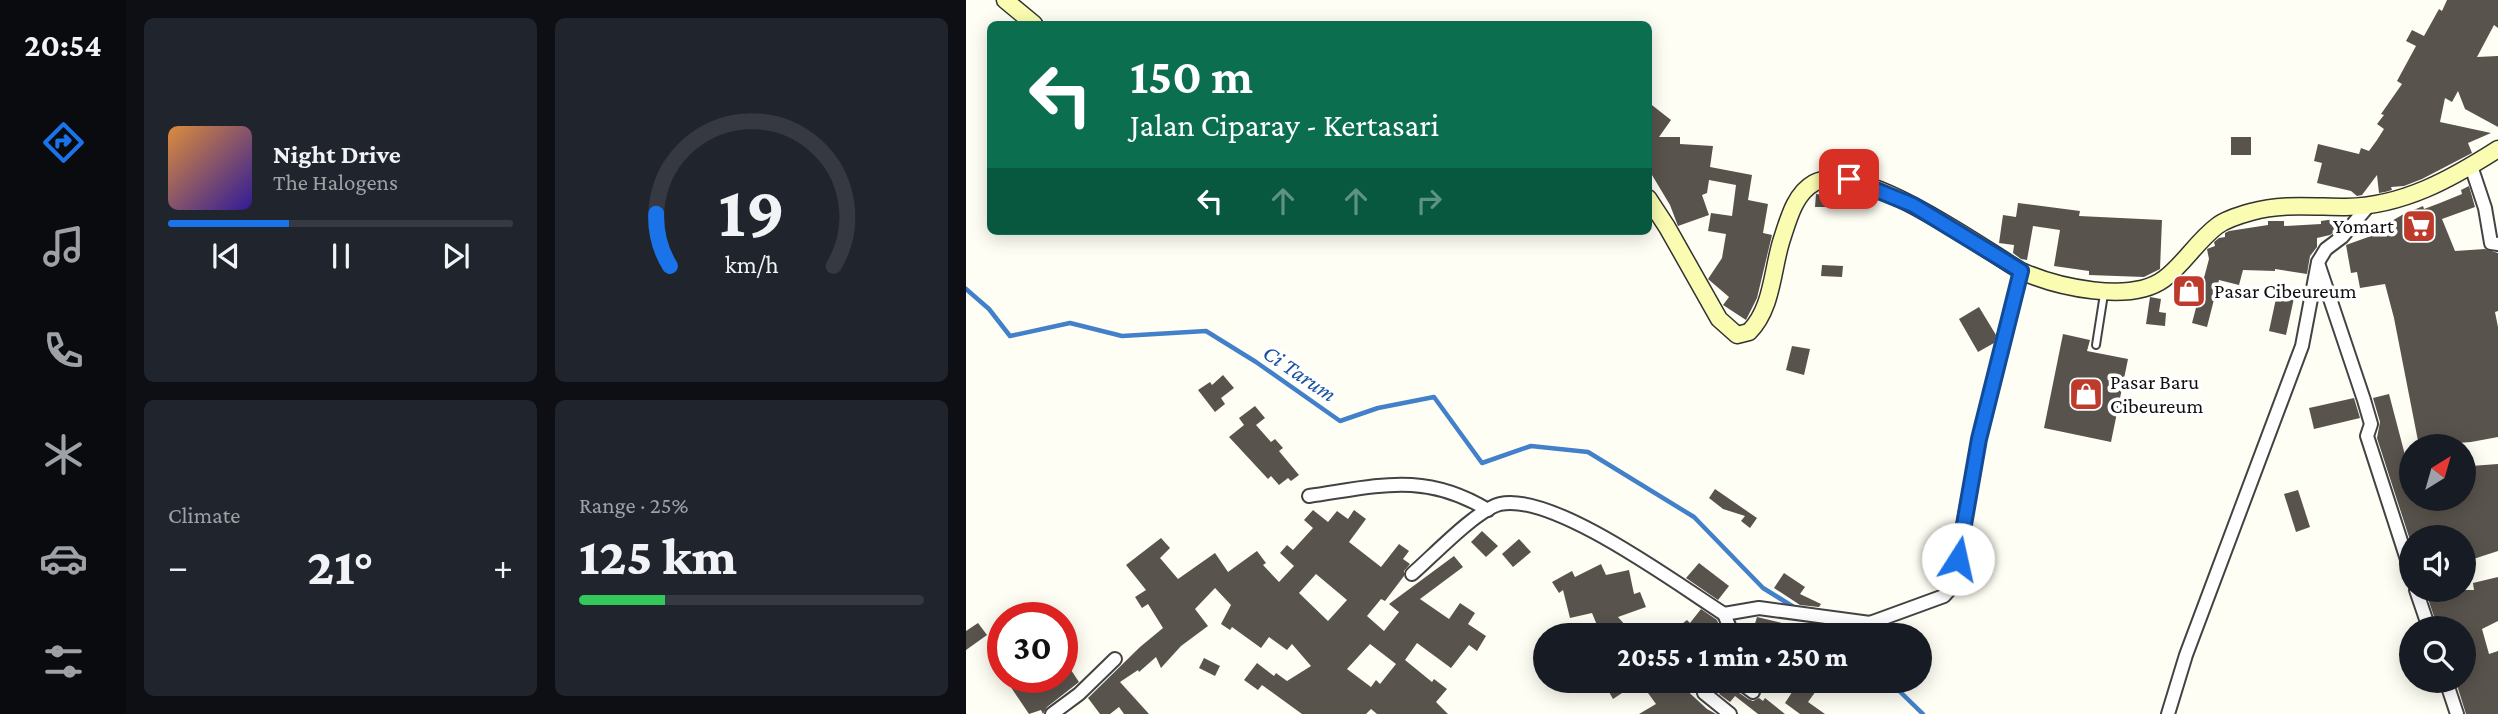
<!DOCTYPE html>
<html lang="en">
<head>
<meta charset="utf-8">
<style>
	:root { --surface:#171b24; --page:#20242c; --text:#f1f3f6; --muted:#9ea1a6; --line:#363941; --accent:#1a73e8 }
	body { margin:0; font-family:"Crimson Pro",serif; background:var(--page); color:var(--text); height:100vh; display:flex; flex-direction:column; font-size:26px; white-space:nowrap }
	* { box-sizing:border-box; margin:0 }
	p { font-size:23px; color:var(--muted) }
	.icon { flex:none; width:38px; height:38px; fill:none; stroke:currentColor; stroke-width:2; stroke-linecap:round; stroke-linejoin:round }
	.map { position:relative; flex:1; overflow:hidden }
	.drawer { display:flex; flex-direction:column; gap:18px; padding:18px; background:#0d0f14; width:840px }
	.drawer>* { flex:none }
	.guide { position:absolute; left:21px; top:21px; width:665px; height:214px; border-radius:10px; box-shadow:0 4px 18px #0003; background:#0b6e4f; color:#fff; overflow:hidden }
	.needle { width:46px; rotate:37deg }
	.tools { position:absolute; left:1433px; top:434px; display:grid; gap:14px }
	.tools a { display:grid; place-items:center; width:77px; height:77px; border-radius:50%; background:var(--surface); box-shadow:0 4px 18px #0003; font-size:35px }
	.speed { position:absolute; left:21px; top:602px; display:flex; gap:14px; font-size:35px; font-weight:700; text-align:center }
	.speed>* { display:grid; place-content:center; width:91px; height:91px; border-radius:50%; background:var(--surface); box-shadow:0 4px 18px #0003; line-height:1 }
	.speed .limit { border:10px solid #d22; background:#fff; color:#111 }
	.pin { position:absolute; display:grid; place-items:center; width:60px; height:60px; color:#fff; margin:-30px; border-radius:14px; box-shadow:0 4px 10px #0006 }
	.me { position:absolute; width:77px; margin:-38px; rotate:10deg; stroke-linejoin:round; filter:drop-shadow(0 0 5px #0008) }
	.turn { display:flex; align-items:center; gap:24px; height:147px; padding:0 28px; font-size:32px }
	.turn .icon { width:91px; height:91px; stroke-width:2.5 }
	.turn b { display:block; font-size:49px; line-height:60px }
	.lanes { display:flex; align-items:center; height:66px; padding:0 28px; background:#0003; justify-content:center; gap:35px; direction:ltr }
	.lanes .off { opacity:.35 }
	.big { font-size:52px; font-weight:800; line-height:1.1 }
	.drawer .tile { flex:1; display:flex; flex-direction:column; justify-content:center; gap:10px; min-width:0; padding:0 24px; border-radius:10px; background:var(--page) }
	.drawer .dial { align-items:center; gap:0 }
	.dial svg { height:182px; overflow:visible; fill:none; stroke:var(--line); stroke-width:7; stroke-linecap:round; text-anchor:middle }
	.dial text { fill:var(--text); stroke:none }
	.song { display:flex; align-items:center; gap:21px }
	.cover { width:84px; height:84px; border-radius:10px; background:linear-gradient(135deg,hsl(30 70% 55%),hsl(250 70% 35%)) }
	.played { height:7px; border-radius:4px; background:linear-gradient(90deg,var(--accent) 35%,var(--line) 35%) }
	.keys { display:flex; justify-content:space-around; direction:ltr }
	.heat { display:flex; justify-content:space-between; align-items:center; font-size:38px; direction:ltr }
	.charge { height:10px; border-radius:5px; background:linear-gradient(90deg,#34c759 25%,var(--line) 0) }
	.drawer .tiles { flex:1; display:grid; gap:18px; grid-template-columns:repeat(2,1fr) }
	.trip { position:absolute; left:567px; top:623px; width:399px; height:70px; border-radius:35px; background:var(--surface); box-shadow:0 4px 18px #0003; font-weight:800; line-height:70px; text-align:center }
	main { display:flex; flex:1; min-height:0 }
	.menu { display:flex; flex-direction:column; width:126px; justify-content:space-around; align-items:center; background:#090b0e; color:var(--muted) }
	.menu .icon { width:49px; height:49px }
	.menu .selected { color:var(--accent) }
	.menu b { font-size:32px; color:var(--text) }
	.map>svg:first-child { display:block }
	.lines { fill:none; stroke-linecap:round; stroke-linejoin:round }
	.stream { stroke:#4280ca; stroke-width:4.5 }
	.building { fill:#59534d; fill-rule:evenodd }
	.service-casing { stroke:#434343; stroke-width:10 }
	.minor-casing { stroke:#434343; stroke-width:16 }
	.secondary-casing { stroke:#323232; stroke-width:19 }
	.service { stroke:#fff; stroke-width:6 }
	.minor { stroke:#fff; stroke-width:12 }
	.secondary { stroke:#fafcb1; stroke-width:16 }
	.route-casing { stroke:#114b97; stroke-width:18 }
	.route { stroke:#1a73e8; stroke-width:12 }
	.labels { text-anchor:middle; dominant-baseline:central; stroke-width:7; stroke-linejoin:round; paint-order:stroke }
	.poi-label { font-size:21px; fill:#101010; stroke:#fff; text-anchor:start }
	.water-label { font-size:23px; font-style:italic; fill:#1b52a0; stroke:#fff }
</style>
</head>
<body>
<main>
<nav class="menu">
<b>20:54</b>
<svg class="icon selected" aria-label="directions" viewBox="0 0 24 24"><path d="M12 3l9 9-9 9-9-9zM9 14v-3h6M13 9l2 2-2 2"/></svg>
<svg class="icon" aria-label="music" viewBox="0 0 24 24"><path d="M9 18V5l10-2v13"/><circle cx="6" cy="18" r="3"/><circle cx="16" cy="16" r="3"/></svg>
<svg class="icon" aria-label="phone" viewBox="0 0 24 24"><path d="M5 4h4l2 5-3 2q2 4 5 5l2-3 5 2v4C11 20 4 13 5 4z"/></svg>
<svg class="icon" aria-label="climate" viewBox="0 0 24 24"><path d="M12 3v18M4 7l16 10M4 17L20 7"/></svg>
<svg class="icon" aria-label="car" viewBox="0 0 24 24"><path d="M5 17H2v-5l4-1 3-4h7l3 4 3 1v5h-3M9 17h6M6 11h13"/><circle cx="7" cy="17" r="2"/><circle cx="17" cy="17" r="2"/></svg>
<svg class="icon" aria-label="filters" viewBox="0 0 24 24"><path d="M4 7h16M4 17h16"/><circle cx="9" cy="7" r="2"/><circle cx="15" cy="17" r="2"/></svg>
</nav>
<section class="drawer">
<div class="tiles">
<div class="tile">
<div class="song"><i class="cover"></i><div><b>Night Drive</b><p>The Halogens</p></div></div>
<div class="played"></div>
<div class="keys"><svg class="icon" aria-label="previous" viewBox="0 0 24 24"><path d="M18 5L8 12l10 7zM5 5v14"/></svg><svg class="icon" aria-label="pause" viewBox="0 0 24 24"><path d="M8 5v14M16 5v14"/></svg><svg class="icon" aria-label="next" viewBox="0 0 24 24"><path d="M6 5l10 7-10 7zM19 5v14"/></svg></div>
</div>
<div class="tile dial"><svg viewBox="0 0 100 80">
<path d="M14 69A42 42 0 1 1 86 69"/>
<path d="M14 69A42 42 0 0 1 8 46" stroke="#1a73e8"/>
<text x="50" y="56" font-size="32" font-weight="700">19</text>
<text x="50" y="72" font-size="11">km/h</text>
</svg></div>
<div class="tile"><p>Climate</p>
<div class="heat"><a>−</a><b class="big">21°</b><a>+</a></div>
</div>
<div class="tile"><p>Range · 25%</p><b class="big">125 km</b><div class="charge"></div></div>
</div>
</section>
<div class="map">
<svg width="1532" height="714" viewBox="0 0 1532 714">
	<rect width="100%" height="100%" fill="#fffef4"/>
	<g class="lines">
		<g class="stream">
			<polyline points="0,289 23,309 44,336 104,323 156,336 240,331 290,362 374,421 412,408 468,397 516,463 565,446 622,452 728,517 797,588 831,609"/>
			<polyline points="850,621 873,635"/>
			<polyline points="923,681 957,714"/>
		</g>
	</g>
	<g class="building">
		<polygon points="1481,0 1532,0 1532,28 1528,25 1511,57 1532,56 1532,127 1499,109 1492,91 1486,102 1479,98 1474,122 1525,133 1502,143 1506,153 1456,179 1438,186 1425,187 1426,190 1419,192 1413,193 1411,175 1396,195 1391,196 1385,191 1351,183 1356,163 1348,161 1352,144 1393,154 1395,148 1403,151 1411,140 1418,129 1411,124 1418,115 1415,114 1436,84 1431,81 1450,46 1440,41 1446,30 1458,36 1473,9 1476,11"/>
		<polygon points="682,102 705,120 693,137 714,137 714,144 747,146 744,167 786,175 782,200 802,204 797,233 806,235 791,298 780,320 757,305 763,297 742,279 756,258 760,234 742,231 745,213 766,216 770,185 743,180 741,193 736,195 743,215 712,226 704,205 686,175 682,154"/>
		<rect x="1265" y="137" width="20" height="18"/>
		<polygon points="1503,186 1509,207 1476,219 1489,251 1519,249 1532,253 1532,311 1529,312 1532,327 1532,437 1505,442 1453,446 1428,318 1419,284 1394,288 1391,272 1385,273 1380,245 1419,231 1417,226 1436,215 1457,206 1458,209 1474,203 1496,194 1495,190"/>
		<polygon points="863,191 891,195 890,207 849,207 850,194 863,196"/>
		<polygon points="1052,203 1114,211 1113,216 1196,220 1194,269 1178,277 1123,275 1123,271 1088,266 1094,230 1067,226 1061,260 1055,259 1047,253 1048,245 1033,243 1037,215 1050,217"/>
		<polygon points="1369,219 1370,231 1364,235 1351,238 1351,247 1344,256 1341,274 1309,269 1309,271 1277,270 1273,285 1253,280 1241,327 1226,323 1243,259 1241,249 1249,246 1248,242 1253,238 1259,237 1259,233 1263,231 1302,225 1302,221 1318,221 1318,226 1355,224 1355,221"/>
		<polygon points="856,265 877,266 876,277 855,276"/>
		<polygon points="1311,294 1328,298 1320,335 1303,331"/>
		<polygon points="1184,297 1195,299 1193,312 1200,313 1199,326 1180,324"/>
		<polygon points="1013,307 1030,335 1028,343 1012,352 993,319"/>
		<polygon points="1097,334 1124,340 1121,351 1162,359 1145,442 1078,428"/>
		<polygon points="826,346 844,349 838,375 820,370"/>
		<polygon points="257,375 268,388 255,398 259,404 249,412 232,390 244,382 246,385"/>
		<polygon points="1423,394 1439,455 1446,453 1446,499 1498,499 1498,470 1505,466 1532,464 1532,551 1498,562 1498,537 1443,537 1411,438 1414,422 1407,398"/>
		<polygon points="1388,398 1394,418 1348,429 1343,408"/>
		<polygon points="289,406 299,418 290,425 305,442 309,439 317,448 313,451 333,475 325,481 322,478 313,485 305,476 302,479 263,437 278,425 273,418"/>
		<polygon points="749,489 791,518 784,528 775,521 779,516 757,509 743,498"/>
		<polygon points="1332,490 1344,527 1330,532 1318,494"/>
		<path d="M347 510 362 522 371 511 382 519 388 510 400 519 383 542 415 567 433 544 443 551 437 559 444 564 438 571V576L419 601 415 599 401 616 418 631 433 612 423 604 488 556 497 567 454 599 483 619 494 603 509 613 502 624 520 636 511 651 503 645 485 668 451 643 439 660 466 682 468 679 481 689 470 702 482 714H411L405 709 400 714H336L296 685 292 690 278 680 291 663 308 676 310 673 321 681 345 666 326 644 321 650 303 637 295 648 266 627 264 630 255 624 265 605 249 588 229 609 242 626 215 646 195 668 190 657 173 672 172 670 154 682 183 714H158L153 707 144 714H134L122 698 174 647 197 628 182 604 176 608 169 597 180 590 160 565 195 538 204 548 194 558 212 579 249 553 262 572 291 551 300 563 297 565 313 582 328 566 314 553 321 545 327 550 347 528 338 520ZM350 574 381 600 362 621 333 593ZM404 644 430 664 414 684 410 680 405 687 381 669Z"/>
		<polygon points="516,531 532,546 520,557 505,542"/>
		<polygon points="553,539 565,552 547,567 536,554"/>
		<polygon points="733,563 763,586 752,600 720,578"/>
		<polygon points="635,564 640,575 663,570 668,594 674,592 680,607 652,617 668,635 635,635 626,613 604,618 597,590 593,593 586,582 606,571 609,577"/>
		<polygon points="818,573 839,587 834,594 855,604 853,607 834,605 808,588"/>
		<polygon points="1532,577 1532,621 1516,629 1523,654 1532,651 1532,714 1500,714 1490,682 1498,681 1498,628 1472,628 1459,590 1508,590 1507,583"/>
		<polygon points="735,609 751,620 755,631 749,635 702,635 721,620 724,623"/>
		<polygon points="791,617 816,623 813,635 788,627"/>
		<polygon points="12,623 21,635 0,650 0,631"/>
		<polygon points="238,658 254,666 249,676 233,668"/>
		<polygon points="105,670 113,682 81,707 77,714 75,710 63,714 38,677 54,677 59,684 65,679 67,682 79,677 84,685"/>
		<polygon points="637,681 674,681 647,699"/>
		<polygon points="689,681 721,681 716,686 741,709 750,714 673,714 690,704 682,693"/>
		<polygon points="752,681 763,681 766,688 782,699 787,701 793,698 797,701 799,698 819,714 792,714 769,696 764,702 753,694 758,688"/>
		<polygon points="832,683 837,686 839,684 850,691 842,702 859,714 834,714 819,703"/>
	</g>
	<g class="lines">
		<g class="service-casing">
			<polyline id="service" points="1130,345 1138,294"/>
		</g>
		<g class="minor-casing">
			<g id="minor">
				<polyline points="1505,166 1519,208 1525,243 1532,244"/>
				<polyline points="1352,263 1398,400 1405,424 1401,436 1446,575"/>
				<path d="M343 496C412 486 458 471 522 510"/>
				<path d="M446 574C466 557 510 510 534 504 587 492 711 584 758 614L793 608 904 623 978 596 986 587 1013 439 1055 271"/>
				<polyline points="1450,590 1463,628"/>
				<polyline points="758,614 767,635"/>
				<polyline points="743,681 737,688 738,693 764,714"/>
				<polyline points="772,681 787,692"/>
				<polyline points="1480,681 1491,714"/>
				<polyline points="86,714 113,694 149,659"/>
				<polyline points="1202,714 1220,655 1336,346 1352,262 1360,249 1376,237 1404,204"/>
			</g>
		</g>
		<g class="secondary-casing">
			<g id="secondary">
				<polyline points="39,0 68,24"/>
				<path d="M682 198 701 227 753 319 771 335 783 332C806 309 806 272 815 242 822 221 828 194 848 183 894 159 1013 246 1055 271 1091 287 1164 304 1198 279 1218 264 1231 241 1251 226 1260 219 1274 215 1285 212 1316 203 1348 207 1380 207 1437 206 1485 179 1532 149"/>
			</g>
		</g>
		<use href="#service" class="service"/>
		<use href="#minor" class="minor"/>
		<use href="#secondary" class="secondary"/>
	</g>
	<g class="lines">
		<g class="route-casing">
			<polyline id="route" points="883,179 947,205 1055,271 1013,439 992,559"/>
		</g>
		<use href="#route" class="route"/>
	</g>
	<defs>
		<g id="supermarket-square" transform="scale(1.75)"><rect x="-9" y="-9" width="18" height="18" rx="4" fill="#be3a2b" stroke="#fff"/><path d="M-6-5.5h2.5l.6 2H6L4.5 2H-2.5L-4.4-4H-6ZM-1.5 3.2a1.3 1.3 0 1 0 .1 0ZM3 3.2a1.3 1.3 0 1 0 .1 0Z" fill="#fff"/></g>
		<g id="shop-square" transform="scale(1.75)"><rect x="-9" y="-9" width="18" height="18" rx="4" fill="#be3a2b" stroke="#fff"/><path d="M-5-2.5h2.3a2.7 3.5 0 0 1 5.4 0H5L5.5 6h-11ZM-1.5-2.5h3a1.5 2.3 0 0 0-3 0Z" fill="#fff"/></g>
	</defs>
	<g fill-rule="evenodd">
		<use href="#supermarket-square" x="1453" y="226"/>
		<use href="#shop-square" x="1223" y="291"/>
		<use href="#shop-square" x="1120" y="394"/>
	</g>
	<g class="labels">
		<g class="poi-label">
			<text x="1428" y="226" text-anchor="end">Yomart</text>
			<text x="1248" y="291">Pasar Cibeureum</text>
			<text x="1144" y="382">Pasar Baru<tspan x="1144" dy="24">Cibeureum</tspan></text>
		</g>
		<g class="water-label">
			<text transform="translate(334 373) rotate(34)">Ci Tarum</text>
		</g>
	</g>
</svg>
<div class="tools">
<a><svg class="needle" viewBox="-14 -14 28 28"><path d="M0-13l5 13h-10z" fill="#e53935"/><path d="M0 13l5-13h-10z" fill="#9ea1a6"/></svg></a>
<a><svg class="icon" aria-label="sound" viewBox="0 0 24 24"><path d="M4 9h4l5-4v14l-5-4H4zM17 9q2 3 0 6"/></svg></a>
<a><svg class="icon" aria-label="search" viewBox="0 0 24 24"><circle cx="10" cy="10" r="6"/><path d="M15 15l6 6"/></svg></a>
</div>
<div class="speed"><div class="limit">30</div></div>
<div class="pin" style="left:883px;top:179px;background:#d93025"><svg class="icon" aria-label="arrive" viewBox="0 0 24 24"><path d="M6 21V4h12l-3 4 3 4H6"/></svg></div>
<svg class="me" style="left:992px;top:559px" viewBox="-20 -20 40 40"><circle r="19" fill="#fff"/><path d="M0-13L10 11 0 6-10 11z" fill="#1a73e8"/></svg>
<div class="trip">20:55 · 1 min · 250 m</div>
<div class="guide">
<div class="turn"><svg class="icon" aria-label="left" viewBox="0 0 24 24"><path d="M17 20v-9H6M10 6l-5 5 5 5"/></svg><div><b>150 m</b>Jalan Ciparay - Kertasari</div></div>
<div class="lanes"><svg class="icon" aria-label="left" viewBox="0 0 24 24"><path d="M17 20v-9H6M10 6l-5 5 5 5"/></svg><svg class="icon off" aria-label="ahead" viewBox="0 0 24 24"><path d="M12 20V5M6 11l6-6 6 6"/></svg><svg class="icon off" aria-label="ahead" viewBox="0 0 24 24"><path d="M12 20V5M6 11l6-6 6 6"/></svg><svg class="icon off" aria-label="right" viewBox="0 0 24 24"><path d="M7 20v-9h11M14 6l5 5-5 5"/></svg></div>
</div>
</div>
</main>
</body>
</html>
